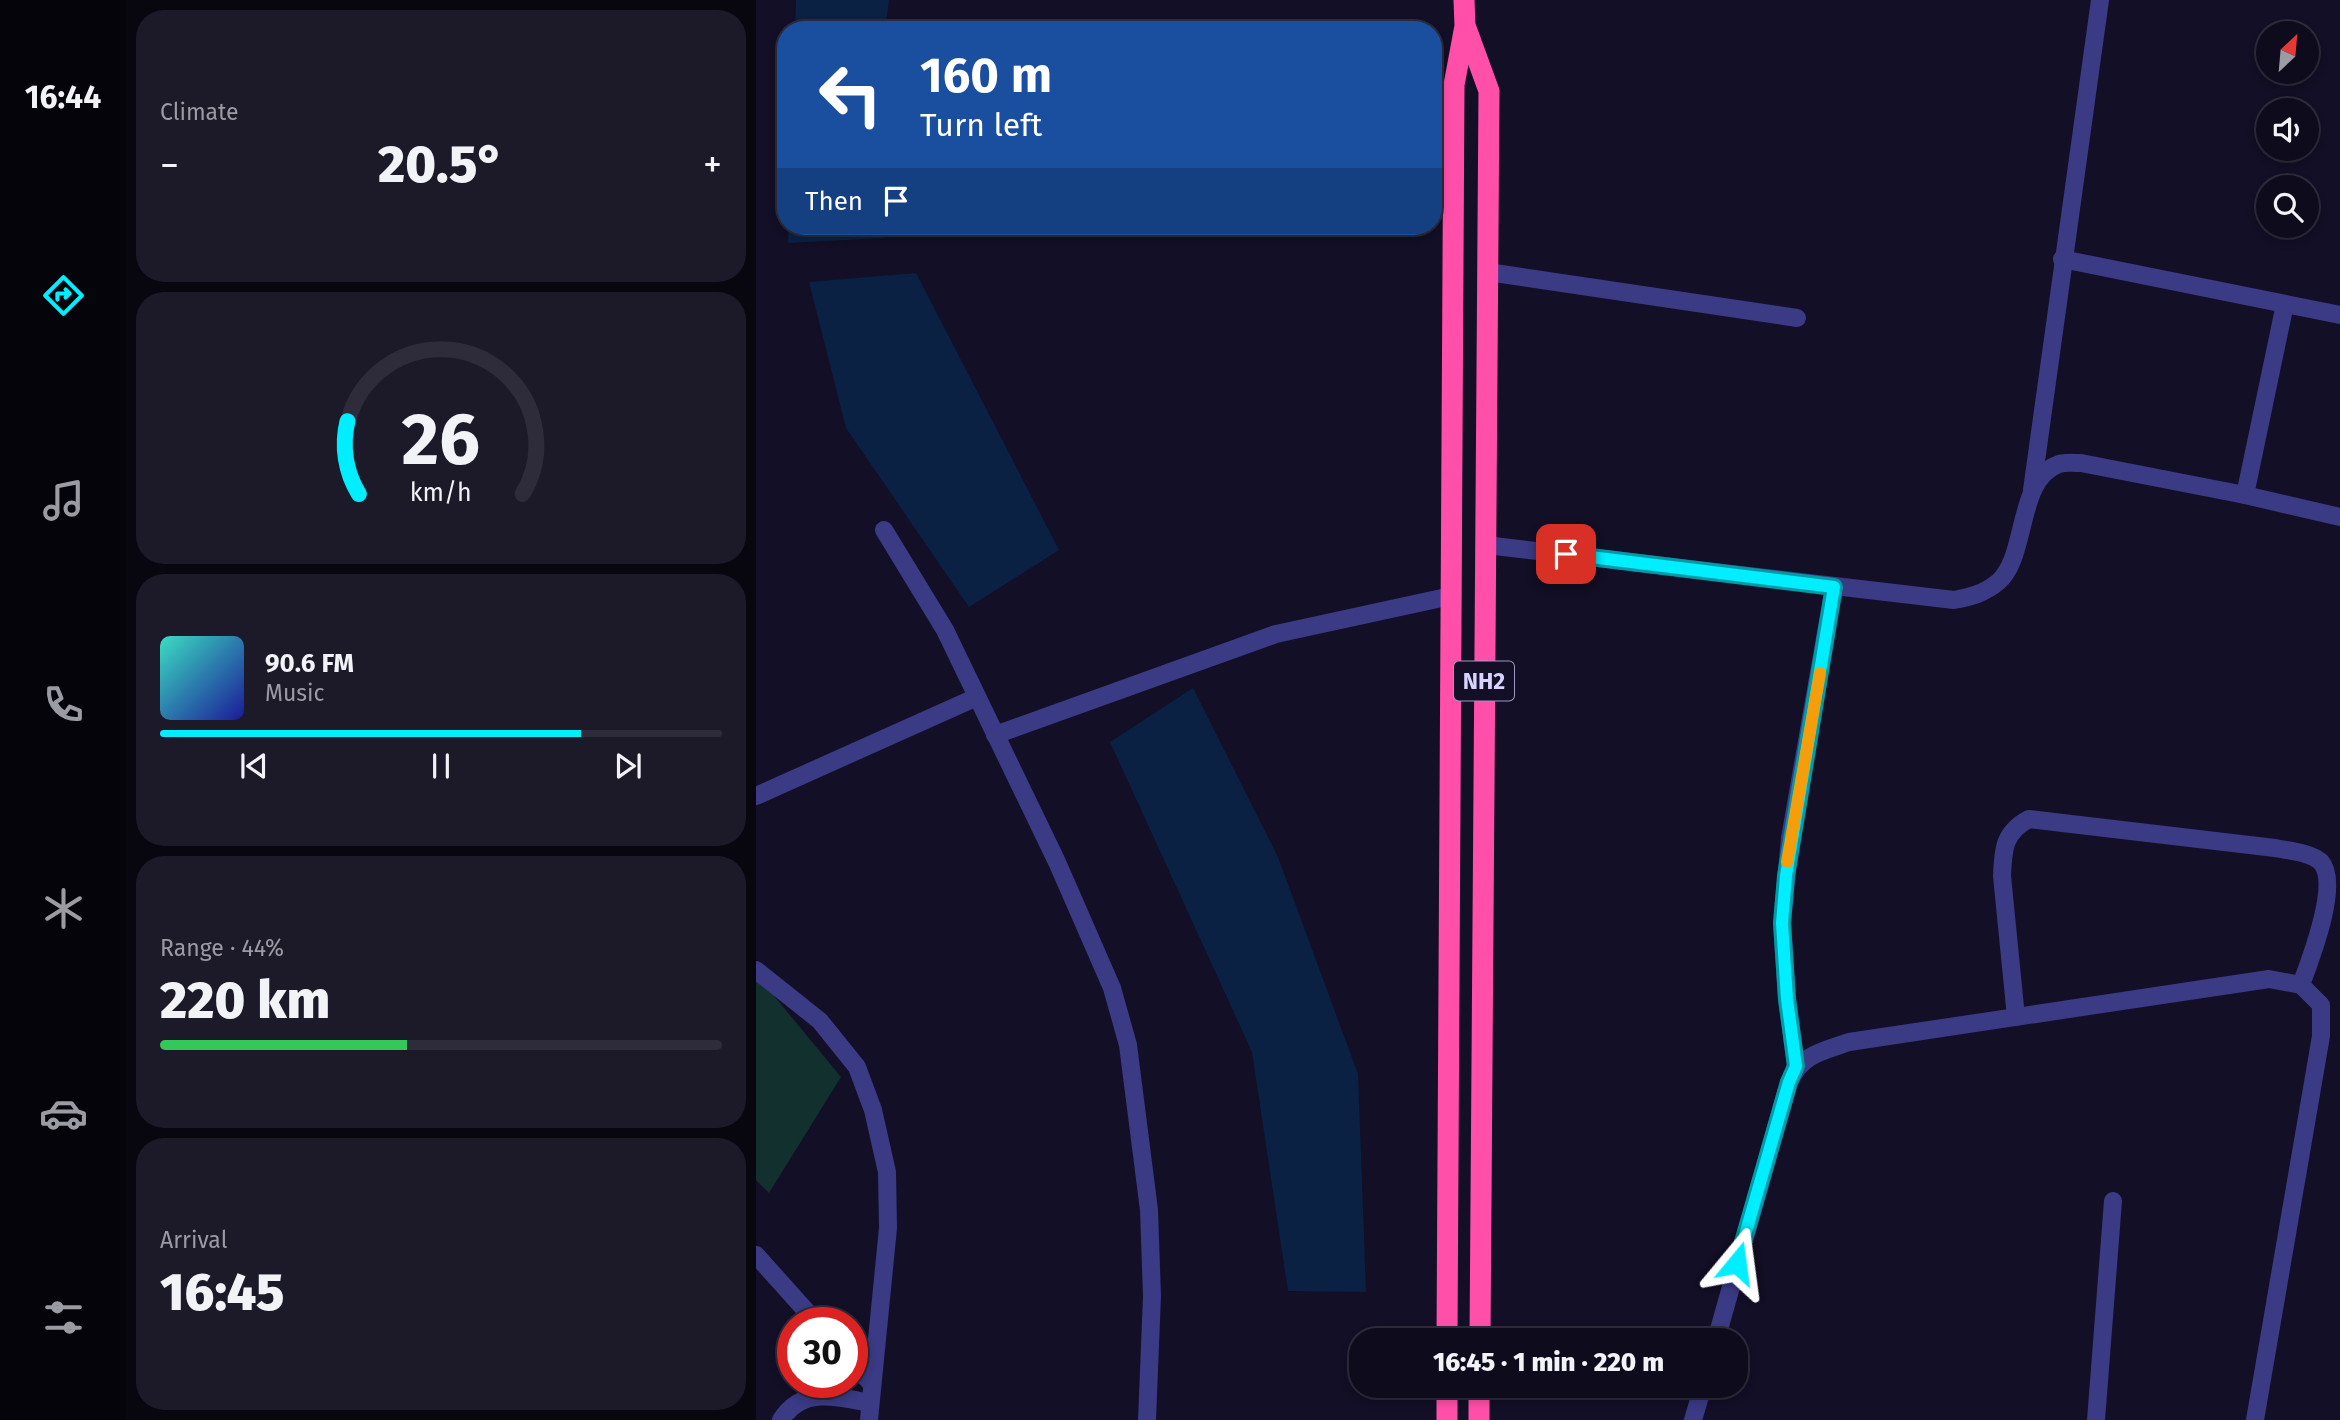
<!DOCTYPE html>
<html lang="en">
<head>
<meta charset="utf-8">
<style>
	:root { --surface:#0e0b1c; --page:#1c1929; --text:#f1f3f6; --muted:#9b9ba3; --line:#2e2b3b; --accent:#0ef }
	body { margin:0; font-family:"Fira Sans",sans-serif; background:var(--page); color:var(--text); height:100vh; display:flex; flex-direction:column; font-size:26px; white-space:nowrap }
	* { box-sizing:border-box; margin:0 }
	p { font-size:23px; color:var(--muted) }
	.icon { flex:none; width:38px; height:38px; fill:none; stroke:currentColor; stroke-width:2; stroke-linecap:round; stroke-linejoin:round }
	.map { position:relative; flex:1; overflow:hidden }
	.details { display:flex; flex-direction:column; gap:10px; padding:10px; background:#08060f; width:630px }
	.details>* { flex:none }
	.top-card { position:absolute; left:21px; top:21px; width:665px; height:214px; border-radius:28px; box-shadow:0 4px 10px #0003,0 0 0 2px var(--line); background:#1a4fa0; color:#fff; overflow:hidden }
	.needle { width:46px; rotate:26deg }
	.buttons { position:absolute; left:1500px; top:21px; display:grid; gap:14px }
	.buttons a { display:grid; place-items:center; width:63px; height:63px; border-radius:50%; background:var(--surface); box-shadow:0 4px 10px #0003,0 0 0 2px var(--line); font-size:35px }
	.speed { position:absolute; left:21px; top:1307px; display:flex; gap:14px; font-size:35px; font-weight:700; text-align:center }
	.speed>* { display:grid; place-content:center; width:91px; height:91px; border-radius:50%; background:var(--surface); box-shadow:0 4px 10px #0003,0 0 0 2px var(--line); line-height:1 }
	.speed .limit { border:10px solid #d22; background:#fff; color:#111 }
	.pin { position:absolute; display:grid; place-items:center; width:60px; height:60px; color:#fff; margin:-30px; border-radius:14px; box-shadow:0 4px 10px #0006 }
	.me { position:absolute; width:77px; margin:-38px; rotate:16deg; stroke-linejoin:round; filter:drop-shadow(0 0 5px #0008) }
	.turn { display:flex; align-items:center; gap:24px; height:147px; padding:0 28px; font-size:32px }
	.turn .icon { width:91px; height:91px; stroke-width:2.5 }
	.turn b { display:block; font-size:49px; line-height:60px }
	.then { display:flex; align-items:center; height:66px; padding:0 28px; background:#0003; gap:14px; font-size:26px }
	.big { font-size:52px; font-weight:800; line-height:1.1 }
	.details .tile { flex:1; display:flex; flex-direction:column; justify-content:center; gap:10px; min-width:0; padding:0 24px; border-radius:28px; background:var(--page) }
	.details .dial { align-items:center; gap:0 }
	.dial svg { height:182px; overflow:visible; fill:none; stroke:var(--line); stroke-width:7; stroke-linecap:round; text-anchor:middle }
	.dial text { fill:var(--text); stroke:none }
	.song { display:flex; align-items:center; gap:21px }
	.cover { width:84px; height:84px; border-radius:10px; background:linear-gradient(135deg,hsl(170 70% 55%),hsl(240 70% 35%)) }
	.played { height:7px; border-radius:4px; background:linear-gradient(90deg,var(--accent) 75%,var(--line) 75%) }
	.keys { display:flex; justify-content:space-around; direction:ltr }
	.heat { display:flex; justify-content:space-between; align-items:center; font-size:38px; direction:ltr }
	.charge { height:10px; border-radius:5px; background:linear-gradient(90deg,#34c759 44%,var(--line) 0) }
	.trip { position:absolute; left:593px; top:1328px; width:399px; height:70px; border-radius:28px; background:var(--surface); box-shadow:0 4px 10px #0003,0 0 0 2px var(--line); font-weight:800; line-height:70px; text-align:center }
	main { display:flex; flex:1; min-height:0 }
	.dock { display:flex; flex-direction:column; width:126px; justify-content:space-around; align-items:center; background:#06040b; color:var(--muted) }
	.dock .icon { width:49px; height:49px }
	.dock .selected { color:var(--accent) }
	.dock b { font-size:32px; color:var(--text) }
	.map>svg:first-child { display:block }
	.green { fill:#12302e }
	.water { fill:#0a2144 }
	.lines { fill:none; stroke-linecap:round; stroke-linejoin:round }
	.minor { stroke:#3a3a85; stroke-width:18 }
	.highway { stroke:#ff4fa9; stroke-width:21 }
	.route-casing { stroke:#009ba6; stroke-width:18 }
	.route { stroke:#0ef; stroke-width:12 }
	.slow { stroke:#f59e0b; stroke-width:12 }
	.labels { text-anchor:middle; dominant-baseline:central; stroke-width:7; stroke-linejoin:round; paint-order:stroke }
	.shield { fill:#120f26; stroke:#9d99be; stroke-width:2 }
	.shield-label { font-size:23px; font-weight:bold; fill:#d8d4ff }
</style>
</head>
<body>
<main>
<nav class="dock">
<b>16:44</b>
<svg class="icon selected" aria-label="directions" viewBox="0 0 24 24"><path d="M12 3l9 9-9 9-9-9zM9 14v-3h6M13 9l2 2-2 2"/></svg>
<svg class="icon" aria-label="music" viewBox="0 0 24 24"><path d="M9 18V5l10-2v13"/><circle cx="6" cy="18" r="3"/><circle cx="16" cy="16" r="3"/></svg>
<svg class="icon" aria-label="phone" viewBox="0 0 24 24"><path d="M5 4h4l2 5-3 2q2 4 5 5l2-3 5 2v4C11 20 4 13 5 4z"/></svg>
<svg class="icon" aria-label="climate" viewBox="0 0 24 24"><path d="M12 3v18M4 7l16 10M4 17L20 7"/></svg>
<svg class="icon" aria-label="car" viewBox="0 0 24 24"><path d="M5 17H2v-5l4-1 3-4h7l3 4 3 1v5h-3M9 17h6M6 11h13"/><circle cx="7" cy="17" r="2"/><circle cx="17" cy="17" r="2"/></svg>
<svg class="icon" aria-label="filters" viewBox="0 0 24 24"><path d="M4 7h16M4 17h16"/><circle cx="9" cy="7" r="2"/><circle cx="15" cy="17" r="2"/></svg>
</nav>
<section class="details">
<div class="tile"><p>Climate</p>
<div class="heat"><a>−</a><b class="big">20.5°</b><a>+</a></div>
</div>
<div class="tile dial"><svg viewBox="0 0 100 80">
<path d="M14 69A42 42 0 1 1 86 69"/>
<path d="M14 69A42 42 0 0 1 9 37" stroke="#0ef"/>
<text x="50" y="56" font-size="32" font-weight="700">26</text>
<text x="50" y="72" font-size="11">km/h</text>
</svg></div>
<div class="tile">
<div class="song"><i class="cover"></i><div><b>90.6 FM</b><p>Music</p></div></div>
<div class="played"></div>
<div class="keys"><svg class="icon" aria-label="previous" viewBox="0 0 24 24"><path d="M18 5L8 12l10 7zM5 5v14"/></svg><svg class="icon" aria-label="pause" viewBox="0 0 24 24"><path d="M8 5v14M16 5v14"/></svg><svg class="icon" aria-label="next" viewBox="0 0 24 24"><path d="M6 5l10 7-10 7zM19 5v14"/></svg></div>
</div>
<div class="tile"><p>Range · 44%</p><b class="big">220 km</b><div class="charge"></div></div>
<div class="tile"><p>Arrival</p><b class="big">16:45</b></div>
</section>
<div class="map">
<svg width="1584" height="1420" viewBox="0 0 1584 1420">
	<rect width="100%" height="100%" fill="#120f26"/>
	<polygon class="green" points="0,974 85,1077 13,1193 0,1180"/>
	<g class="water">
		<polygon points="40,0 133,0 129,30 39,30"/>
		<polygon points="33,226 127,226 128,238 32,243"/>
		<polygon points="160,273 303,550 213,607 90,428 53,282"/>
		<polygon points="437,688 522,857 602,1074 610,1292 532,1291 496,1052 354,742"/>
	</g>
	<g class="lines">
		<g class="minor">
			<polyline points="1306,259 1584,315"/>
			<polyline points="732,272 1041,318"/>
			<polyline points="1276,490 1344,0"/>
			<polyline points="1489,495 1529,304"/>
			<polyline points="128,530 189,630 301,862 356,988 372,1045 393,1210 396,1296 391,1420"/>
			<path d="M730 545 1198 600C1215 597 1229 593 1242 582 1272 557 1260 479 1303 464 1309 462 1318 463 1325 463L1489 495 1584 517"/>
			<polyline points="239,735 520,634 695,596"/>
			<polyline points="0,796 221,697"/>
			<polyline points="0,970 64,1021 101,1067 117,1110 131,1172 132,1228 113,1420"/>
			<path d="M1260 1017 1246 876C1247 849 1248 832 1273 819L1519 848C1533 851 1554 852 1565 862 1584 884 1555 958 1545 985"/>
			<polyline points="1040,1066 1031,999 1026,923 1034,838 1078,587"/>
			<polyline points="0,1255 61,1323"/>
			<path d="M960 1340 1033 1082C1046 1054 1065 1052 1093 1042L1513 979 1545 985 1565 1005V1036L1499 1420"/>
			<polyline points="96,1363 116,1384"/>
			<path d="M25 1420C46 1386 81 1397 114 1403"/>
			<polyline points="937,1420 947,1386"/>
			<polyline points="1340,1420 1357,1201"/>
		</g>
		<g class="highway">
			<polyline points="710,28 733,91 724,1340"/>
			<polyline points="691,1340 698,85 709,26 708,0"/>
			<polyline points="691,1420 691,1386"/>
			<polyline points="723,1420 723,1386"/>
		</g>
	</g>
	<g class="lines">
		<g class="route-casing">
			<polyline id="route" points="810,554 1078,587 1030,876 1026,923 1031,999 1040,1066 1033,1082 981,1263"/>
		</g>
		<use href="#route" class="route"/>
		<polyline class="slow" points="1031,862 1064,673"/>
	</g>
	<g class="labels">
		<rect class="shield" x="698" y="661.5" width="60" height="39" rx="5"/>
		<g class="shield-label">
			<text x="728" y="681">NH2</text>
		</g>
	</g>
</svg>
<div class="buttons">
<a><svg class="needle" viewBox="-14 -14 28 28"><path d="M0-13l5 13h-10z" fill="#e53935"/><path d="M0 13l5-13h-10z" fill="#9b9ba3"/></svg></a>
<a><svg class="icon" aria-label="sound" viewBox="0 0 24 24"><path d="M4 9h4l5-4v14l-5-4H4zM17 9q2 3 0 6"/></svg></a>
<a><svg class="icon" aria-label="search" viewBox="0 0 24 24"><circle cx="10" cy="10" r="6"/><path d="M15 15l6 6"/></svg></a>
</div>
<div class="speed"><div class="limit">30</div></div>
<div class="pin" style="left:810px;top:554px;background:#d93025"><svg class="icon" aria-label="arrive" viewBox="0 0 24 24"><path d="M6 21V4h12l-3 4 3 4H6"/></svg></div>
<svg class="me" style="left:981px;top:1263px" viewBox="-20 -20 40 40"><path d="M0-17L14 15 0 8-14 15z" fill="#0ef" stroke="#fff" stroke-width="4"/></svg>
<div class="trip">16:45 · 1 min · 220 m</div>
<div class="top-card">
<div class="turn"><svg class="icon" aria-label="left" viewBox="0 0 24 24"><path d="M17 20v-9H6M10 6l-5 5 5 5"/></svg><div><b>160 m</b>Turn left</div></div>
<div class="then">Then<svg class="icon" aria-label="arrive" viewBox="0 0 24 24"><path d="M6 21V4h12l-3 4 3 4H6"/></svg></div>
</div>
</div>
</main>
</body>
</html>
